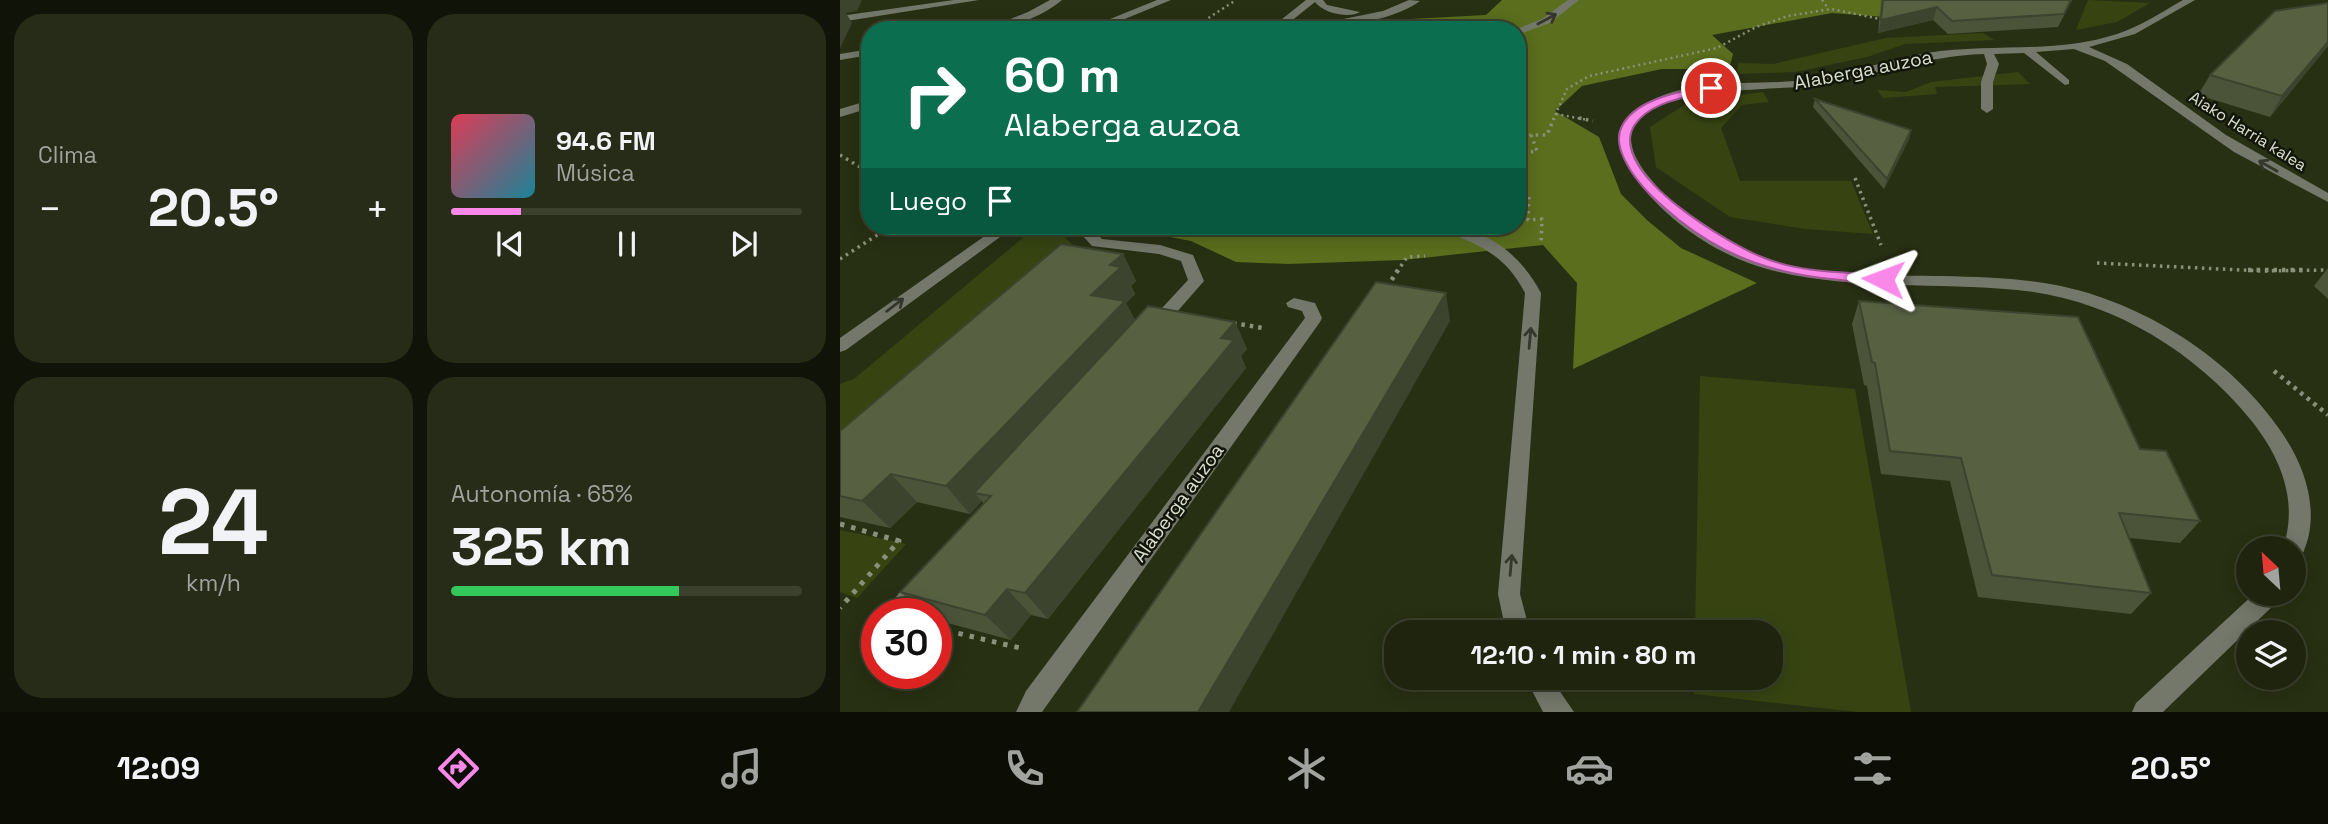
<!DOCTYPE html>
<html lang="es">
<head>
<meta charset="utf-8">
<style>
	:root { --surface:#1e240e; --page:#262c17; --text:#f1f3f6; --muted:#a1a49e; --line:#3c412e; --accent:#f988e9 }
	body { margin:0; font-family:"Space Grotesk",sans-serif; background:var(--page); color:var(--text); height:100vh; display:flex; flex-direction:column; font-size:26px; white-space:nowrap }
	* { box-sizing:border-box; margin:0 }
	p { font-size:23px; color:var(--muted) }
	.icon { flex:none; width:38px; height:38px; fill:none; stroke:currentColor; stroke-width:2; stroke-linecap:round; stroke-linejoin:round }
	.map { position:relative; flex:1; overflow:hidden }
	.details { display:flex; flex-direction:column; gap:14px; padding:14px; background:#101408; width:840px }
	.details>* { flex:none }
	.banner { position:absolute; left:21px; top:21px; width:665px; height:214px; border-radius:28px; box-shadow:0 4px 18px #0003,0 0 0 2px var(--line); background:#0b6e4f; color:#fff; overflow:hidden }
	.needle { width:46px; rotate:334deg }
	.fabs { position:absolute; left:1396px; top:536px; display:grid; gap:14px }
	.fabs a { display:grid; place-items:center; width:70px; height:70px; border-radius:50%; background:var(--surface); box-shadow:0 4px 18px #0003,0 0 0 2px var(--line); font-size:35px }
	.speed { position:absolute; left:21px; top:598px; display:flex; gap:14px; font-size:35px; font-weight:700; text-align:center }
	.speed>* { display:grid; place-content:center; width:91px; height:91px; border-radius:50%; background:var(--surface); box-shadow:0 4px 18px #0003,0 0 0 2px var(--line); line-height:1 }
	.speed .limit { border:10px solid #d22; background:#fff; color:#111 }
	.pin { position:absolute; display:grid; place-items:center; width:60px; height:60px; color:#fff; margin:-30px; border:4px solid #fff; border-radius:50%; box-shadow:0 2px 7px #0007 }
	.me { position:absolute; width:77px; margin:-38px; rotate:273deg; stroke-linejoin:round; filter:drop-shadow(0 0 5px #0008) }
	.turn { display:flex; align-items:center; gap:24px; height:147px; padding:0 28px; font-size:32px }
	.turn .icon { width:91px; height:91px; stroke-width:2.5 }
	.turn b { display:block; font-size:49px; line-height:60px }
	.then { display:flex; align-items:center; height:66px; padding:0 28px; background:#0003; gap:14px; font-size:26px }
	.big { font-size:52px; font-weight:600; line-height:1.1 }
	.details .widget { flex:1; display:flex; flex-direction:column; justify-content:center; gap:10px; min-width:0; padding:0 24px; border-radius:28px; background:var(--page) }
	.details .dial { align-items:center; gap:0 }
	.dial b { font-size:91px; line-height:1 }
	.song { display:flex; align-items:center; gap:21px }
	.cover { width:84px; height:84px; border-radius:10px; background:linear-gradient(135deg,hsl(350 70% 55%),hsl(190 70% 35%)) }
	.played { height:7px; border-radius:4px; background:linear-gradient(90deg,var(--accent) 20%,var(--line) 20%) }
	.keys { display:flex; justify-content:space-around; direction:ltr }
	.heat { display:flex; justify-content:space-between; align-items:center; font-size:38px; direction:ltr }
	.charge { height:10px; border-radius:5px; background:linear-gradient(90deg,#34c759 65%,var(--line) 0) }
	.details .tiles { flex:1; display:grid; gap:14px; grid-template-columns:repeat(2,1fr) }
	.trip { position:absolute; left:544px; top:620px; width:399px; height:70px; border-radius:28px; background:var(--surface); box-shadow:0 4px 18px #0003,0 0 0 2px var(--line); font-weight:600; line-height:70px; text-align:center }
	.tab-bar { display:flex; height:112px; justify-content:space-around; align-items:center; background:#0c0e06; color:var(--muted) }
	.tab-bar .icon { width:49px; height:49px }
	.tab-bar .active { color:var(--accent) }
	.tab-bar b { font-size:32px; color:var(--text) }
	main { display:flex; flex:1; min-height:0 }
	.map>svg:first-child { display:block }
	.green { fill:#374412 }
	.forest { fill:#5a6e1d }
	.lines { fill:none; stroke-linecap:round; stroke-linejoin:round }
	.path-far3 { stroke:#8a907a; stroke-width:2.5; stroke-dasharray:2 3.5; stroke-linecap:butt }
	.path-far2 { stroke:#8a907a; stroke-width:3.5; stroke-dasharray:2.5 4.5; stroke-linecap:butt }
	.path-far1 { stroke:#8a907a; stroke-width:4.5; stroke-dasharray:3.5 5; stroke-linecap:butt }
	.path { stroke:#8a907a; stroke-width:5; stroke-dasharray:4.5 7; stroke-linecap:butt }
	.minor { fill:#73786a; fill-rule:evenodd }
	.wall { fill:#4b5339 }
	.shaded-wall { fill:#3d442e }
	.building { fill:#576142; stroke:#3d442e; stroke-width:2 }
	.oneway { stroke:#34382c }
	.route { fill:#f988e9; stroke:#a25897; stroke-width:2 }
	.labels { text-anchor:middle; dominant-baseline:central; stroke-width:5; stroke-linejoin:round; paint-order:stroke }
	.far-street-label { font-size:16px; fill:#dae0ce; stroke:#12160a }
	.street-label { font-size:19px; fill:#dae0ce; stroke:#12160a }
</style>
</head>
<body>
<main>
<section class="details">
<div class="tiles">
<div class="widget"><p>Clima</p>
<div class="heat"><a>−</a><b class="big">20.5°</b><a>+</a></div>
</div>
<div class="widget">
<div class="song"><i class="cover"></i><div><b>94.6 FM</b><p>Música</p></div></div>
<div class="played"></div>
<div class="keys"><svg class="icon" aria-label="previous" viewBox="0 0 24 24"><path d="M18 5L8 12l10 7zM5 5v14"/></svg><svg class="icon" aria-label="pause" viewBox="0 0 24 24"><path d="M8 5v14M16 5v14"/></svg><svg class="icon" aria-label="next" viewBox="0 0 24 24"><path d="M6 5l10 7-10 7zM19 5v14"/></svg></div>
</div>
<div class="widget dial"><b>24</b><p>km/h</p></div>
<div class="widget"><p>Autonomía · 65%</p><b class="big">325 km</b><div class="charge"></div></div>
</div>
</section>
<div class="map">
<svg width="1488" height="712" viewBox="0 0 1488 712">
	<rect width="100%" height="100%" fill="#283013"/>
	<g class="green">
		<polygon points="1248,0 1310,3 1277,22 1236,30"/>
		<polygon points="1143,33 1154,40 1065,44 1027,57 955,72 897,74 898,63 933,64 1046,38"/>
		<polygon points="1178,72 1190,84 1095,87 1097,94 1043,98 1037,90 1066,92 1091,82"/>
		<polygon points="923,92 929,102 902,105 881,128 900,181 1011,181 1033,234 965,229 890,217 816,167 810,127 849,102"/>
		<polygon points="197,226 222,226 225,238 243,253 0,465 0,384 14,379"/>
		<polygon points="860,376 1015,389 1071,712 1018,712 854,694 854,677 931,677 931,632 855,632"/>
		<polygon points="0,530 66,544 17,598 0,592"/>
	</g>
	<polygon class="forest" points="662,0 1053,0 1045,17 992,13 872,35 893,54 889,69 822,69 742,86 715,111 759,137 781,194 808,221 841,248 917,283 733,369 737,283 703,245 563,260 448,264 396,262 351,241 272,226 677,226 677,30 477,30 570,19 646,15"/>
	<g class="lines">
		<g class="path-far3">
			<polyline points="982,0 988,8"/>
			<polyline points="350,30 396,0"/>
			<polyline points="716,114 748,120"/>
			<polyline points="713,120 727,89 749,76 877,48 916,27 948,16 991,9 1045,20"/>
		</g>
		<g class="path-far2">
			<polyline points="739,118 753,121"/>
			<polyline points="677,154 697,151 691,135 707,135 714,118"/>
			<polyline points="0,155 30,173"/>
			<polyline points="677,158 685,177 677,178"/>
			<polyline points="1015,178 1041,245"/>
			<polyline points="677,195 689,195 688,220 702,219 701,243"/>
			<polyline points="0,259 45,230 46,226"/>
			<polyline points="1257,263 1422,271 1488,270"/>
			<polyline points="557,272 567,257 585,256"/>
		</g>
		<g class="path-far1">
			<polyline points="1408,270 1467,270"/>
			<polyline points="547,287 558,270"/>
			<polyline points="393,323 423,328"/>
			<polyline points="1434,371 1488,415"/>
		</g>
		<g class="path">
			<polyline points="0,524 59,541 0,608"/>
			<polyline points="96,628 180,648"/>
		</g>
		<g class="minor">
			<polygon points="114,0 139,0 0,22 0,16"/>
			<path d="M210 0H222C202 17 168 30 142 30L188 12Z"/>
			<polygon points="317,0 331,0 258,30 243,30"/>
			<path d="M466 0H483L487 5 520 12C509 19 483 13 475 2L440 30H428Z"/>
			<path d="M569 0 580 1C551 23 485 30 449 30L543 11Z"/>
			<polygon points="728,0 739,0 710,23 677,35 677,30 674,30 702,19"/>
			<path d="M1343 0H1355L1295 34 1249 47 1287 64 1386 135 1488 193V202L1394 152 1265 61 1234 49 1196 52 1229 80V84L1225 85 1184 53 1154 54 1159 64 1153 82V109L1147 113 1141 109V82L1147 64 1144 54C1085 56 1033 76 976 85 934 93 730 80 809 177 836 211 874 238 915 255 973 278 1041 275 1103 276 1140 277 1179 278 1216 285 1302 302 1390 357 1440 430 1465 465 1482 513 1462 555L1454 557V548H1443C1459 500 1440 456 1410 419 1353 349 1267 298 1177 290 1093 282 1008 291 927 269 876 255 827 221 795 178 780 158 771 132 793 113 842 72 914 88 972 79 1011 74 1048 59 1087 53 1150 43 1217 54 1277 34 1301 26 1322 12 1343 0Z"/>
			<polygon points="30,49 30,55 0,60 0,54"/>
			<polygon points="30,100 30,108 0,117 0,109"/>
			<polygon points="159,226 175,226 6,350 0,352 0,338"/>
			<polygon points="234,226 249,226 262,239 320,245 353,255 364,281 322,329 310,329 308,325 310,321 348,280 341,261 319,254 252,246"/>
			<path d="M597 226C644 226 680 253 701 293L680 594 690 632H666L658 594 685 293C664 253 639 245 599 229Z"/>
			<polygon points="454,298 475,303 482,318 480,322 202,712 176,712 186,691 465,318 462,311 448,307 446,303"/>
			<path d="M85 573 93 576 96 583 72 614H46C51 600 70 578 85 573Z"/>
			<polygon points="1415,593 1442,593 1439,600 1323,712 1292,712 1296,703"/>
			<polygon points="685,677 710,677 734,712 703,712"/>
		</g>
	</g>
	<g class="wall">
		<polygon points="1041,0 1232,0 1218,27 1108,34 1093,20 1038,33"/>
		<polygon points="1488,3 1488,46 1430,117 1358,95 1370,75"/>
		<polygon points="975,99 1071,130 1069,139 1044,189 973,107"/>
		<polygon points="283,254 296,281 291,286 295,294 286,303 295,320 395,322 407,349 401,356 406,368 208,619 191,615 171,640 96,620 96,614 85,614 60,592 144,504 142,501 130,514 77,502 50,528 0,517 0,431"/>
		<polygon points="1488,268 1488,299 1474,286"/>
		<polygon points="1019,301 1300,449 1360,521 1340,543 1289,538 1311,593 1291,614 1138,597 1110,481 1041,474 1027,386 1024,385 1012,324"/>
	</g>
	<g class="shaded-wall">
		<polygon points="0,0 22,0 17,11 6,13 12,23 0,48"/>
		<polygon points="1097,7 1093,20 1038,33 1041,20"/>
		<polygon points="1488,42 1488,46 1430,117 1442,96"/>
		<polygon points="1071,130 1069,139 1044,189 1047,179"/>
		<polygon points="283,254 296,281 291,286 295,294 286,303 299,329 134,493 142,501 130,514 106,486 251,295 270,265"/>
		<polygon points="606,293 610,321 389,712 358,712"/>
		<polygon points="395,322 407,349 401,356 406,368 208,619 185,593 381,338"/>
		<polygon points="51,474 77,502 50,528 22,501"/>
		<polygon points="167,589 191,615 171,640 145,615"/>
	</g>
	<g class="building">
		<polygon points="1043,0 1231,0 1224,14 1112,21 1097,7 1041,20"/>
		<polygon points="1488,3 1488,42 1442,96 1370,75 1435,11"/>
		<polygon points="975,99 1071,130 1047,179"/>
		<polygon points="221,244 283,254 270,265 281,267 251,295 285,301 106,486 51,474 22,501 0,496 0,431"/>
		<polygon points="536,282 606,293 358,712 237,712"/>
		<polygon points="1019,301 1238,317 1300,449 1326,451 1360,521 1279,513 1311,593 1152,575 1121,458 1050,451 1035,363 1032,362"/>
		<polygon points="308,306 395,322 381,338 394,340 185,593 167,589 145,615 60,592 151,496 134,493"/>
	</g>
	<defs><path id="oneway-shaft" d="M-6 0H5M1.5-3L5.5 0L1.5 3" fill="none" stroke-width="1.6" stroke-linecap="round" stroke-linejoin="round" transform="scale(1.75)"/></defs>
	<g class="oneway">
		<use href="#oneway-shaft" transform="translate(707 19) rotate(-28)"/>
		<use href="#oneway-shaft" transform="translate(1428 166) rotate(-150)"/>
		<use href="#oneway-shaft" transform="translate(55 305) rotate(-37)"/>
		<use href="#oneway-shaft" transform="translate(690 338) rotate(-85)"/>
		<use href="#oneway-shaft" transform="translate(671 565) rotate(-85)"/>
	</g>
	<path class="route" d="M871 85 876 88 875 90C849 97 809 101 794 126 766 173 893 247 927 259 964 273 1005 272 1043 275L1048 276 1051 279 1048 282C1034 286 1016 282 1001 280 939 275 888 259 839 220 821 205 804 191 791 171 783 158 774 141 782 126 797 97 843 92 871 85Z"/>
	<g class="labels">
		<g class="far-street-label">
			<text transform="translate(1408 131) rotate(32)">Aiako Harria kalea</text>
		</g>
		<g class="street-label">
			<text transform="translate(1023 70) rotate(-11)">Alaberga auzoa</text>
			<text transform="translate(338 503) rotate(-54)">Alaberga auzoa</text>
		</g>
	</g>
</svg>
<div class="fabs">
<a><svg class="needle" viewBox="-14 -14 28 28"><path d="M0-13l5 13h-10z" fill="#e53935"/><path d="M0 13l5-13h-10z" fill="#a1a49e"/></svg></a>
<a><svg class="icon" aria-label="layers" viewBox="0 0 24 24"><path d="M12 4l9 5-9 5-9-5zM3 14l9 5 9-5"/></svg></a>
</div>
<div class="speed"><div class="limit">30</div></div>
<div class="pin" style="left:871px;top:88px;background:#d93025"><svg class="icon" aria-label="arrive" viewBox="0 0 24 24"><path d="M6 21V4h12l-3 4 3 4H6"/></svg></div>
<svg class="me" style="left:1043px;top:279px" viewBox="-20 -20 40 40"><path d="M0-17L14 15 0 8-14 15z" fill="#f988e9" stroke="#fff" stroke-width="4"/></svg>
<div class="trip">12:10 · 1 min · 80 m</div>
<div class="banner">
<div class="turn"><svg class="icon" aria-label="right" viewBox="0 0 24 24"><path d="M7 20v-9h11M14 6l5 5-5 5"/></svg><div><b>60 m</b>Alaberga auzoa</div></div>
<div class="then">Luego<svg class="icon" aria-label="arrive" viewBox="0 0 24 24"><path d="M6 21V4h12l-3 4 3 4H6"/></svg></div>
</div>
</div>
</main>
<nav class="tab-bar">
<b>12:09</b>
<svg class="icon active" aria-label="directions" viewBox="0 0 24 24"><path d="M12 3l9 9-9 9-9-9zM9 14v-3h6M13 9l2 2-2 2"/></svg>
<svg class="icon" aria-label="music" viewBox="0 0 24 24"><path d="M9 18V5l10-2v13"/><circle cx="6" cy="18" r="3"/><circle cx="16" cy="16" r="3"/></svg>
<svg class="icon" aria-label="phone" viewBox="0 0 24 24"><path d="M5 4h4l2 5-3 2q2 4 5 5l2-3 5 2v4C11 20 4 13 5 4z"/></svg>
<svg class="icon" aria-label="climate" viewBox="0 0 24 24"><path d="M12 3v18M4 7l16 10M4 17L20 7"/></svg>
<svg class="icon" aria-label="car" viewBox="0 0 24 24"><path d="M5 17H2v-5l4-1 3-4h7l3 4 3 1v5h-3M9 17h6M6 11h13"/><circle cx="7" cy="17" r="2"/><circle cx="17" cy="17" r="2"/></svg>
<svg class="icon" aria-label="filters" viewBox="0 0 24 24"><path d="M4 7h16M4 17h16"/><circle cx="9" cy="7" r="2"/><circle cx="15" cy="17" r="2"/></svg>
<b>20.5°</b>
</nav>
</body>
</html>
